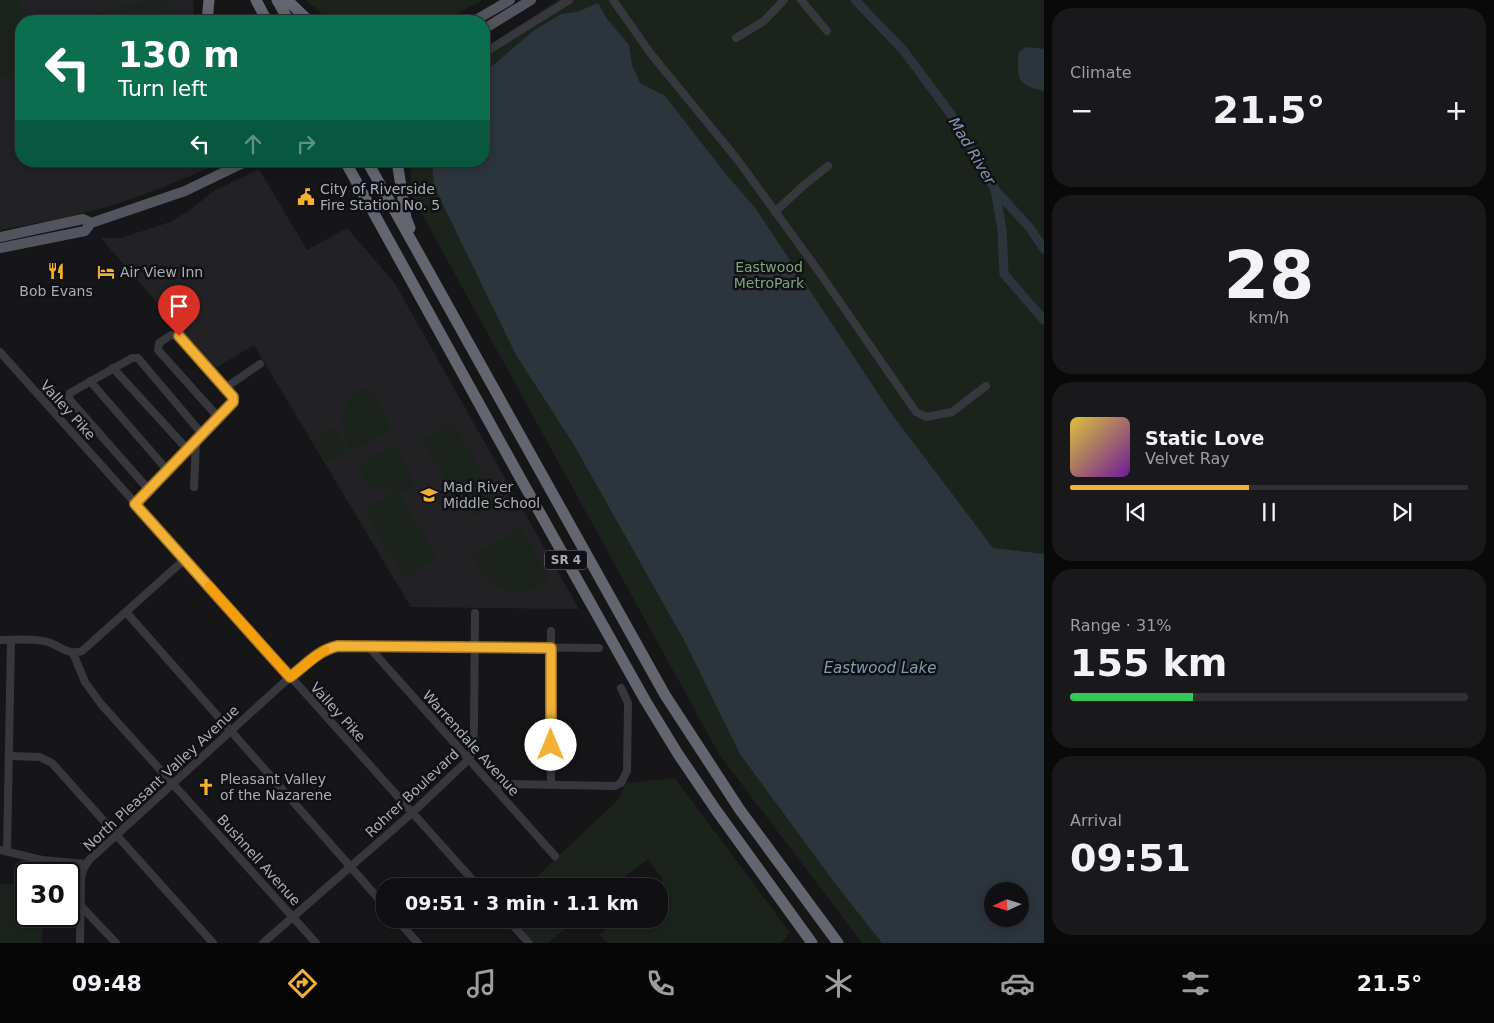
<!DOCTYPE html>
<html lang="en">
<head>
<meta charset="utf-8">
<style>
	:root { --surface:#101012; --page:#19191b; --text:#f1f3f6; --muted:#9c9d9f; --line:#303032; --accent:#f2b134 }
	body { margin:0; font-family:"DejaVu Sans",sans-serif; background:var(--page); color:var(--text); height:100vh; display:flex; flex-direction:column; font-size:19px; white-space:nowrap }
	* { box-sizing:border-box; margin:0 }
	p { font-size:16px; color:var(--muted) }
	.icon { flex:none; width:28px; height:28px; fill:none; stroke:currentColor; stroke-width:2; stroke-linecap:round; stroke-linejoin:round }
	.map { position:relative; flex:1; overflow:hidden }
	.panel { display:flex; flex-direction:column; gap:8px; padding:8px; background:#09090a; width:450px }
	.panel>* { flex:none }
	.top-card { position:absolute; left:15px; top:15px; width:475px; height:152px; border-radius:20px; box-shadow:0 2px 12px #0003,0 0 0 1px var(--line); background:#0b6e4f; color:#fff; overflow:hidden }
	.needle { width:32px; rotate:266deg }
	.controls { position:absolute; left:984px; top:882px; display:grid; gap:10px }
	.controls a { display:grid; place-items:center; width:45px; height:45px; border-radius:50%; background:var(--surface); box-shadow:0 2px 12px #0003,0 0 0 1px var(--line); font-size:25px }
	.speed { position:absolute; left:15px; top:862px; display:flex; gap:10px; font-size:25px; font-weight:700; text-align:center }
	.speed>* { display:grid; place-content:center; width:65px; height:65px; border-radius:50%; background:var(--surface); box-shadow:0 2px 12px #0003,0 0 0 1px var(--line); line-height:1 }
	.speed .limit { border:2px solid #111; border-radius:8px; background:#fff; color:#111 }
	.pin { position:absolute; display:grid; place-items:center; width:42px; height:42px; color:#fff; margin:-51px -21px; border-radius:50% 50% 50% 0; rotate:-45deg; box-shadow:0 0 5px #0007 }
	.pin .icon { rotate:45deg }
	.me { position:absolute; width:55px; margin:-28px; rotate:0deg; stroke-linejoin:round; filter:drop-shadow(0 0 4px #0008) }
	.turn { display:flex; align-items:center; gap:18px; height:105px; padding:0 20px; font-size:22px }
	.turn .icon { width:65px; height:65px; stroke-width:2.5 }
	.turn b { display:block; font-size:35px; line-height:42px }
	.lanes { display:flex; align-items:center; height:48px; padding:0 20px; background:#0003; justify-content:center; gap:25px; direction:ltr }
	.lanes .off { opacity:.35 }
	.big { font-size:38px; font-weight:700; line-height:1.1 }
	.panel .tile { flex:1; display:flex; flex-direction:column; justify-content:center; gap:8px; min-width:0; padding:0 18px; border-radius:20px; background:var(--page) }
	.panel .dial { align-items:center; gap:0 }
	.dial b { font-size:65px; line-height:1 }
	.song { display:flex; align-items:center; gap:15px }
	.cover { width:60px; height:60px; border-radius:8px; background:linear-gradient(135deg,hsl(50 70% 55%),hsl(280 70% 35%)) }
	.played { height:5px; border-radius:2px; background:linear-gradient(90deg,var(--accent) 45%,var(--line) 45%) }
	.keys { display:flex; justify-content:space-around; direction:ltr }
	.heat { display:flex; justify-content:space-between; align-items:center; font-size:28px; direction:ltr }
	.charge { height:8px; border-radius:4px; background:linear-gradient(90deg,#34c759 31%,var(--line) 0) }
	.trip { position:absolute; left:376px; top:878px; width:292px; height:50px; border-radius:20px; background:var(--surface); box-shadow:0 2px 12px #0003,0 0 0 1px var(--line); font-weight:700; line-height:50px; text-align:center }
	.tabs { display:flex; height:80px; justify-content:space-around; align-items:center; background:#060607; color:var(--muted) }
	.tabs .icon { width:35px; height:35px }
	.tabs .current { color:var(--accent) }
	.tabs b { font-size:22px; color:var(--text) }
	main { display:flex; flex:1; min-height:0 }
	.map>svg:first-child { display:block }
	.built { fill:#222225 }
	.green { fill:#1c231d; fill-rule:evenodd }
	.water { fill:#2c353c; fill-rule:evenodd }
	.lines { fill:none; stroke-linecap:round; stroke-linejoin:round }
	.river { stroke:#2c353c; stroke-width:9 }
	.minor { stroke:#37383d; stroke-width:8 }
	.major { stroke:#53555c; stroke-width:10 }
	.highway { stroke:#63666e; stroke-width:11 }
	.route-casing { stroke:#9d7322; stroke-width:12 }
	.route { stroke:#f2b134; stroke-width:9 }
	.slow { stroke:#f59e0b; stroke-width:9 }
	.labels { text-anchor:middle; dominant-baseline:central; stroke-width:5; stroke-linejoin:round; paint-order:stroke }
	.shield { fill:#111113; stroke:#7b7e86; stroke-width:1 }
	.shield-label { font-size:12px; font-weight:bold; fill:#a8adb8 }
	.poi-label { font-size:14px; fill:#a8adb8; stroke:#111113; text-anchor:start }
	.park-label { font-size:14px; fill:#7fa381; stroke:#111113 }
	.street-label { font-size:14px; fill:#a8adb8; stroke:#111113 }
	.water-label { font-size:15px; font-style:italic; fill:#7f9bb3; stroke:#111113 }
</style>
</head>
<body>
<main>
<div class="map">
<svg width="1044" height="943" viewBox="0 0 1044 943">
	<rect width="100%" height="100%" fill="#161618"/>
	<g class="built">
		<polygon points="0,0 193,0 194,21 21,21 21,161 225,161 159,189 111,206 60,219 0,230"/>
		<polygon points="259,169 307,250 347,228 394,282 579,609 411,607 254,345 214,369 101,238 121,238 170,222 190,210 214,191"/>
	</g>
	<g class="green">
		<polygon points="0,0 19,0 24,21 21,21 21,72 0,78"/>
		<polygon points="154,0 173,0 174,3 164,5 174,13 179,21 171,21 163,12 149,8 87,21 61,21"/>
		<polygon points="305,0 482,0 445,21 331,21"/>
		<path d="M557 0H1044V943H862L719 754 411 194V161H484V49ZM992 891H1020V919H992Z"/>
		<path d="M369 387 390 423 388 431 351 452C342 434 335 409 355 395 359 392 364 390 369 387Z"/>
		<polygon points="453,422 499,501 469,519 422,439"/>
		<polygon points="334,427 348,451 328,463 314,440"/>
		<path d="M393 445 399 447 415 488 398 492 437 558 404 578 364 511 394 492C378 493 364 480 357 467Z"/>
		<polygon points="521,527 550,580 532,589 517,592 501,589 488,581 472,557"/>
		<polygon points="675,778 790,933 781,943 608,943 599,935 618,919 660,919 660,886 657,886 663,880 648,859 613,886 527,886 619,799 626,783"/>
		<polygon points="26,883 26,916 43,916 42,943 0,943 0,884"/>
		<polygon points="513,919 577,919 548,943 535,943"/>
	</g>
	<g class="water">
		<path d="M598 3 607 19 629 45 632 65 640 83 665 96 725 173 756 209 891 413 993 548 1044 554V943H882L837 886 740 754 684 640 574 445 516 355 434 186 432 161H484V73L533 31 561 14 577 12ZM992 891H1020V919H992Z"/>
		<path d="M1026 47 1044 49V91C1017 85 1016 78 1019 52Z"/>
	</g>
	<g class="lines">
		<g class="river">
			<polyline points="855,0 904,51 950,113 995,189 1002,230 1004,274 1044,320"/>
			<polyline points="995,190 1030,228 1044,249"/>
		</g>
		<g class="minor">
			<polyline points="613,0 651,54 737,159 817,269 916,412 926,417 952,412 986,386"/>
			<polyline points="801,0 827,31"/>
			<polyline points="736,38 764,21 784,0"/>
			<polyline points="484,53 569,0"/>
			<polyline points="775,212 804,185 828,166"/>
			<polyline points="0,352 478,886"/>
			<polyline points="113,368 188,450"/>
			<polyline points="90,381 168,471"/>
			<polyline points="225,388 260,364"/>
			<polyline points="194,487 196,441"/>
			<polyline points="149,490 69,399 70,393 132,358 138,358 202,434"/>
			<polyline points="135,504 233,402 233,397 179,336 171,335 159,343 158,350 218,417"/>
			<polyline points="126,612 385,906"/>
			<path d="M0 640C15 640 33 638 48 642 60 646 69 656 82 651L185 559"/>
			<polyline points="368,646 555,856"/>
			<polyline points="73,653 85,682 101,704 316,943"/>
			<polyline points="9,756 40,757 52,763 213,943"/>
			<polyline points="551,784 551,631"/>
			<polyline points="494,787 503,784 615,786 621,783 627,771 628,703 621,688"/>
			<polyline points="0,850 42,860 86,864"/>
			<polyline points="7,851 11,640"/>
			<polyline points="80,905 116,943"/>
			<polyline points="396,919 418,943"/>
			<polyline points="507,919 529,943"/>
			<path d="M80 943 81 878 83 870 89 860 290 677C310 662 319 648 346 646L599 648"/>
			<polyline points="263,943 412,813 469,759 473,749 474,725 475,613"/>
		</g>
		<g class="major">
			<polyline points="474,21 510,0"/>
			<polyline points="484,29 531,0"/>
			<polyline points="0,237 83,219 91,223"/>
			<polyline points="0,248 85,231 91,223 185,191 247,161"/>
		</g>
		<g class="highway">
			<polyline points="256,0 267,21"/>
			<polyline points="277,0 289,21"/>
			<polyline points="287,0 309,21"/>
			<polyline points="207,21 209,0"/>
			<polyline points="241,21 252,21"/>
			<polyline points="345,161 518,474 645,700 678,754 716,810 812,943"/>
			<polyline points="367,161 665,695 740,810 838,943"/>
			<polyline points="397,161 406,218 410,228"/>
		</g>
	</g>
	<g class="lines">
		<g class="route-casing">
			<path id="route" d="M179 336 233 397V402L135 504 271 656 290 677C305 666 318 650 338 646L551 648V745"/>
		</g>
		<use href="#route" class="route"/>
		<polyline class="slow" points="209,586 290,677 325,650"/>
	</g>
	<defs>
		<g id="civic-bare" transform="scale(1.35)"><path d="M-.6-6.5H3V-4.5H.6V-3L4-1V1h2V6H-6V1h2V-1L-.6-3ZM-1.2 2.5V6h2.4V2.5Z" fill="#f2b134" stroke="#111113" stroke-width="2.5" paint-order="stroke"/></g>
		<g id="restaurant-bare" transform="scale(1.35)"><path d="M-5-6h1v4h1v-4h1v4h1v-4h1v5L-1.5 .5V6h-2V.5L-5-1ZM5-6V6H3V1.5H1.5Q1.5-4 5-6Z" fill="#f2b134" stroke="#111113" stroke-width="2.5" paint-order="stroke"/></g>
		<g id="hotel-bare" transform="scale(1.35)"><path d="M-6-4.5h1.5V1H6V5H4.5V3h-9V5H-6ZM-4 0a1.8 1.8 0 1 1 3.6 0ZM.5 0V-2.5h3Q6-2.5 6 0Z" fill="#f2b134" stroke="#111113" stroke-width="2.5" paint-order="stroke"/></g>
		<g id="school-bare" transform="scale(1.35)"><path d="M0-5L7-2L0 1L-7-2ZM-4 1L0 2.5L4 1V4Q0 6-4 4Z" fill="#f2b134" stroke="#111113" stroke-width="2.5" paint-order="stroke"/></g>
		<g id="church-bare" transform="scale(1.35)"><path d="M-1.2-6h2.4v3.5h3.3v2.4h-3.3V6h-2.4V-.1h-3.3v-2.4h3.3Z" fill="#f2b134" stroke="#111113" stroke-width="2.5" paint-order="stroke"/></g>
	</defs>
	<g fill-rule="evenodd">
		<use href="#civic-bare" x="306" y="197"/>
		<use href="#restaurant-bare" x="56" y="271"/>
		<use href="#hotel-bare" x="106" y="272"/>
		<use href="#school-bare" x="429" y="495"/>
		<use href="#church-bare" x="206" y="787"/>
	</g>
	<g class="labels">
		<rect class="shield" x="545" y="550.5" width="42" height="19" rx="4"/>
		<g class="shield-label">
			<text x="566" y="560">SR 4</text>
		</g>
		<g class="poi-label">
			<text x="320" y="189">City of Riverside<tspan x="320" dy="16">Fire Station No. 5</tspan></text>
			<text x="120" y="272">Air View Inn</text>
			<text x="56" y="291" text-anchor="middle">Bob Evans</text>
			<text x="443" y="487">Mad River<tspan x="443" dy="16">Middle School</tspan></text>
			<text x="220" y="779">Pleasant Valley<tspan x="220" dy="16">of the Nazarene</tspan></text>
		</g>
		<g class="park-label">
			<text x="769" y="267">Eastwood<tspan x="769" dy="16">MetroPark</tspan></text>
		</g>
		<g class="street-label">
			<text transform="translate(68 410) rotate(48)">Valley Pike</text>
			<text transform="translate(338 712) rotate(48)">Valley Pike</text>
			<text transform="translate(471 743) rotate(48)">Warrendale Avenue</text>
			<text transform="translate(161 778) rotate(-43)">North Pleasant Valley Avenue</text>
			<text transform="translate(412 793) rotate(-43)">Rohrer Boulevard</text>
			<text transform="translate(259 860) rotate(48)">Bushnell Avenue</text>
		</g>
		<g class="water-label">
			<text transform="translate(972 151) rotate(59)">Mad River</text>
			<text x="880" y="668">Eastwood Lake</text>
		</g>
	</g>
</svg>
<div class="controls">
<a><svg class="needle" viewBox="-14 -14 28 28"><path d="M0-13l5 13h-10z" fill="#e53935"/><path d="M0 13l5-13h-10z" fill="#9c9d9f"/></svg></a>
</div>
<div class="speed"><div class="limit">30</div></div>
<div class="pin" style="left:179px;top:336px;background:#d93025"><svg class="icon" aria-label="arrive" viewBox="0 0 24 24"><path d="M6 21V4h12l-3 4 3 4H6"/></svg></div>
<svg class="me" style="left:551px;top:745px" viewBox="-20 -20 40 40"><circle r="19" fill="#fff"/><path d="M0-13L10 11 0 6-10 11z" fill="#f2b134"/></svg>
<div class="trip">09:51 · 3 min · 1.1 km</div>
<div class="top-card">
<div class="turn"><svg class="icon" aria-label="left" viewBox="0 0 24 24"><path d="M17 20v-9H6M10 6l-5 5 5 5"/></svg><div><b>130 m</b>Turn left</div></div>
<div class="lanes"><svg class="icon" aria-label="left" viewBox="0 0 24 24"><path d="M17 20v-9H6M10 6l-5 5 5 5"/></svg><svg class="icon off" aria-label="ahead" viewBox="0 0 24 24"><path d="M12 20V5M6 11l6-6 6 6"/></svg><svg class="icon off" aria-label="right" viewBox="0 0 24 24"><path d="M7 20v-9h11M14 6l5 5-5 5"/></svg></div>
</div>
</div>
<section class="panel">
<div class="tile"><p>Climate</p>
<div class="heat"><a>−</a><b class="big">21.5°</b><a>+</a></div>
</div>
<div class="tile dial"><b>28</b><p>km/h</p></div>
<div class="tile">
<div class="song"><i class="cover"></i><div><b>Static Love</b><p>Velvet Ray</p></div></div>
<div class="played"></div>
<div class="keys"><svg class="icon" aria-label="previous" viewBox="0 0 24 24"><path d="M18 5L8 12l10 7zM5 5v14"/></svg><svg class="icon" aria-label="pause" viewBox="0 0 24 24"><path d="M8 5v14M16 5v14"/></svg><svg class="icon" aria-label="next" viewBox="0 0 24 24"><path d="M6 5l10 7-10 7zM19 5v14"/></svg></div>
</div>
<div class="tile"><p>Range · 31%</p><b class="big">155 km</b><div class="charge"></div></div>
<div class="tile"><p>Arrival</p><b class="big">09:51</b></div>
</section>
</main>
<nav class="tabs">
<b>09:48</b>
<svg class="icon current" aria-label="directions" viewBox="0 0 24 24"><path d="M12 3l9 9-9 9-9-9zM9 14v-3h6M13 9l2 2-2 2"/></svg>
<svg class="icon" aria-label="music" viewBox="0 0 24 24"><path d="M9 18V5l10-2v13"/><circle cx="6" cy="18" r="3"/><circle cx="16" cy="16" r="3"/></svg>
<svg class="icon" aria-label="phone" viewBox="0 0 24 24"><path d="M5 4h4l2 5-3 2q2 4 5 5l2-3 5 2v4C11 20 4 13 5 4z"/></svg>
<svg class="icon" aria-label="climate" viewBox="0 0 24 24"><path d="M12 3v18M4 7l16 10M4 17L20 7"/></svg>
<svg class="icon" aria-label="car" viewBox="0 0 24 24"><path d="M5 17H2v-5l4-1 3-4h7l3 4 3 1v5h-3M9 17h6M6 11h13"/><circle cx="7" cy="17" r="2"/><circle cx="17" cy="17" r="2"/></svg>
<svg class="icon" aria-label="filters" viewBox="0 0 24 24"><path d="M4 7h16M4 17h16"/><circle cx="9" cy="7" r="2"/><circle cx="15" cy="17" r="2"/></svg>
<b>21.5°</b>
</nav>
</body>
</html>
